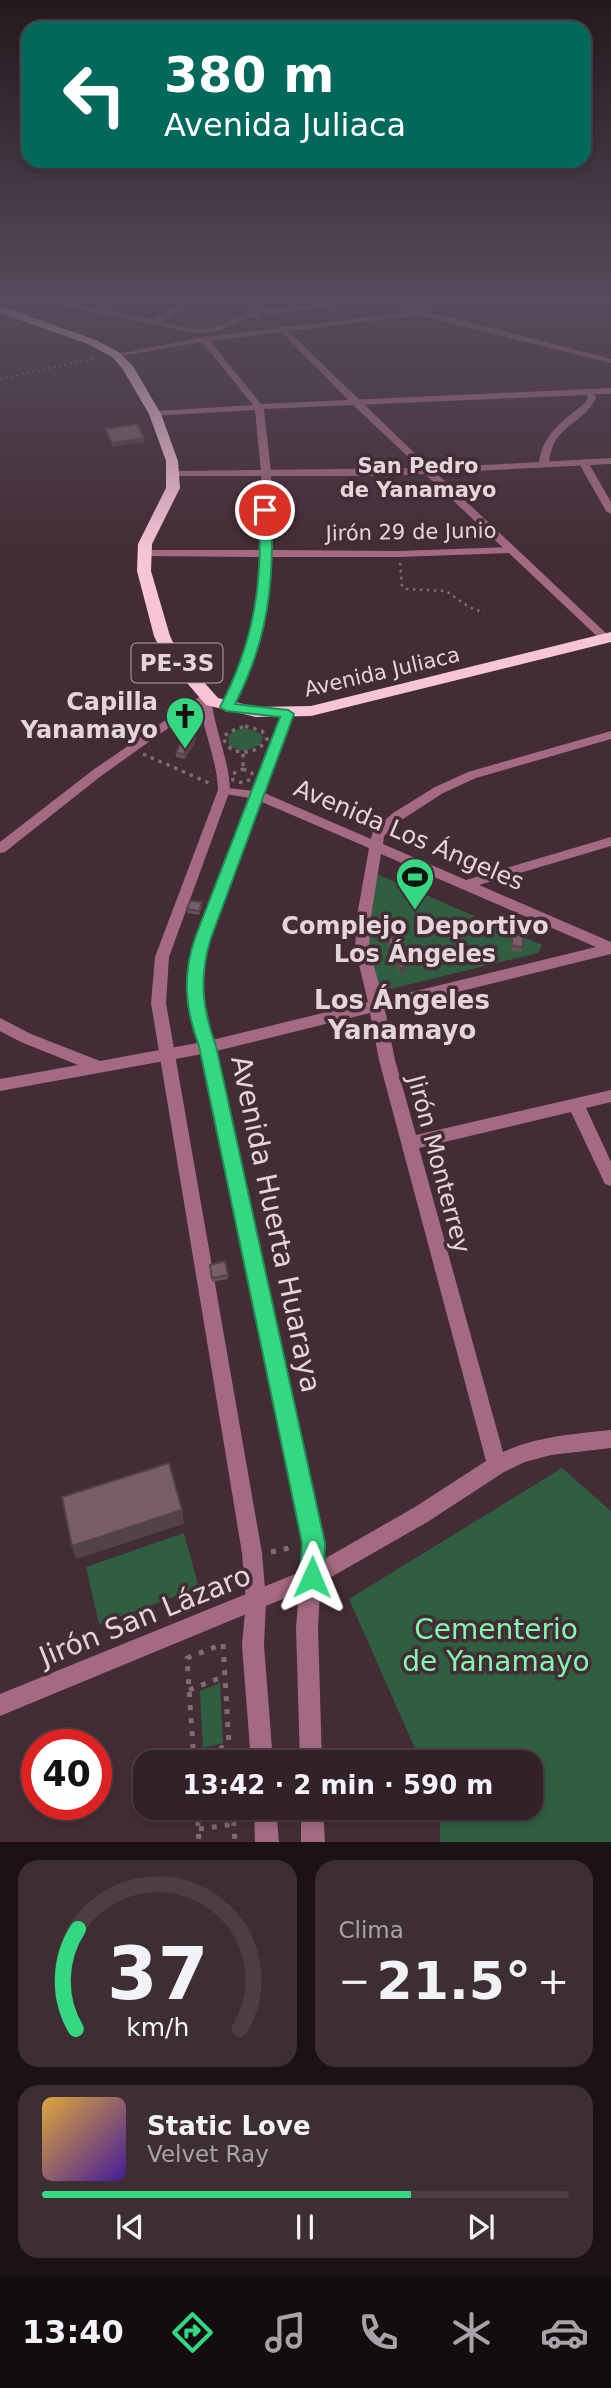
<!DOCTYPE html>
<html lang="es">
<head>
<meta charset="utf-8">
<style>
	:root { --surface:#322128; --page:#3d2e34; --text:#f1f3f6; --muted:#a8a3a8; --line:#4d3e45; --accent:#33d881 }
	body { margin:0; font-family:"DejaVu Sans",sans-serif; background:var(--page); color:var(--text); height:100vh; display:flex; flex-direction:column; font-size:26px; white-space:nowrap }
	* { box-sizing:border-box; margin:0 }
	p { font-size:23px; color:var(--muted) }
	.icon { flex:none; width:38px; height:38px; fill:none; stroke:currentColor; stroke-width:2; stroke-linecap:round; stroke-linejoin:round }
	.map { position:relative; height:1842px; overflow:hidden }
	.details { display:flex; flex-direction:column; gap:18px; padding:18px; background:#1c1216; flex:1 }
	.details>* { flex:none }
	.banner { position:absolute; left:21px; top:21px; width:570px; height:147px; border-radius:21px; box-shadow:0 4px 10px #0003,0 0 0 2px var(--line); background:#00695c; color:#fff; overflow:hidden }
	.speed { position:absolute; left:21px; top:1729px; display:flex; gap:14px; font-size:35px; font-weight:700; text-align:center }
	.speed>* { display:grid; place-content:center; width:91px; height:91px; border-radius:50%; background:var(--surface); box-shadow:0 4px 10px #0003,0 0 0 2px var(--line); line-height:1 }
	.speed .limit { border:10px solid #d22; background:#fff; color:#111 }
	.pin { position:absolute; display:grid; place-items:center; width:60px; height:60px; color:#fff; margin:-30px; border:4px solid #fff; border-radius:50%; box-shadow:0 2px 7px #0007 }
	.me { position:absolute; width:77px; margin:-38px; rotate:1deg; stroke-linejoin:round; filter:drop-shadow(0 0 5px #0008) }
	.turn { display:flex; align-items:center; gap:24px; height:147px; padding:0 28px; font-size:32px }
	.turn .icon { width:91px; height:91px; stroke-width:2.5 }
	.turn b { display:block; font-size:49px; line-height:60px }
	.big { font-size:52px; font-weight:700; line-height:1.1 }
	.details .card { flex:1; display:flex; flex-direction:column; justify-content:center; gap:10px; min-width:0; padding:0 24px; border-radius:21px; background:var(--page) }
	.details .dial { align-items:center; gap:0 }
	.dial svg { height:182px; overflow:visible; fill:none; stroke:var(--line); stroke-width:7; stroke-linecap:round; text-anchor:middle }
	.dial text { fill:var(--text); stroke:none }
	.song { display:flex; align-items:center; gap:21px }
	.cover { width:84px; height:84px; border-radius:10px; background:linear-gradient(135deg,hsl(40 70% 55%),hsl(260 70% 35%)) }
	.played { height:7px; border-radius:4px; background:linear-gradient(90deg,var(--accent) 70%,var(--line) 70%) }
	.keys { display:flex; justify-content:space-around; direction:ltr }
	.heat { display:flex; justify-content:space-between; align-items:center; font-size:38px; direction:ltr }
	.details .tiles { flex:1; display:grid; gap:18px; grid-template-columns:1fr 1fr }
	.card:last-child { grid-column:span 2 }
	.trip { position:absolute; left:133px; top:1750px; width:410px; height:70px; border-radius:21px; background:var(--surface); box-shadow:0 4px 10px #0003,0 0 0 2px var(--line); font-weight:700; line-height:70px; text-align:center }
	.tab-bar { display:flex; height:112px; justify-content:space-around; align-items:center; background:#140d10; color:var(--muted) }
	.tab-bar .icon { width:49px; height:49px }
	.tab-bar .selected { color:var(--accent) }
	.tab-bar b { font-size:32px; color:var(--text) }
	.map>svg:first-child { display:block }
	.green { fill:#2f5e40 }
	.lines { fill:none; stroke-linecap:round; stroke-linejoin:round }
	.path-far3 { stroke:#806c73; stroke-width:2; stroke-dasharray:2 3.5; stroke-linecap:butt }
	.path-far2 { stroke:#806c73; stroke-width:2.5; stroke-dasharray:2.5 4.5; stroke-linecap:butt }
	.path-far1 { stroke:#806c73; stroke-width:3.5; stroke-dasharray:3.5 5; stroke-linecap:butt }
	.path { stroke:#806c73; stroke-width:5; stroke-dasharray:5 8; stroke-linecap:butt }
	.minor { fill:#a46a81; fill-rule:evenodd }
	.tertiary { fill:#a46a81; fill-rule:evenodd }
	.trunk { fill:#f8c5d8; fill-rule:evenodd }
	.wall { fill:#675159 }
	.shaded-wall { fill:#544249 }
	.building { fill:#785e68; stroke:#544249; stroke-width:2 }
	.route { fill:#33d881; stroke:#218c54; stroke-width:2 }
	.labels { text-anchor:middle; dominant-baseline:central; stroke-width:7; stroke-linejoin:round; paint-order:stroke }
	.far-neighbourhood-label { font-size:21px; font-weight:bold; fill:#e4d5da; stroke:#432c35 }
	.far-street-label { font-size:21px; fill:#e4d5da; stroke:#432c35 }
	.shield { fill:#432c35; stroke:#b4a2a8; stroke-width:2 }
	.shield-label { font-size:23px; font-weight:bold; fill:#e4d5da }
	.poi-label { font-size:24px; font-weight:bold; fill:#e4d5da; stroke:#432c35; text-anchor:end }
	.street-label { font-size:24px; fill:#e4d5da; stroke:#432c35 }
	.neighbourhood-label { font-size:26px; font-weight:bold; fill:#e4d5da; stroke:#432c35 }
	.near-street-label { font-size:28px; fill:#e4d5da; stroke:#432c35 }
	.near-park-label { font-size:28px; fill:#84f7af; stroke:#432c35 }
</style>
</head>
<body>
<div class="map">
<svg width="611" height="1842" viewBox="0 0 611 1842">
	<rect width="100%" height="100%" fill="#432c35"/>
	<g class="green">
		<polygon points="246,728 261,734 263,737 260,745 244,751 229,746 228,736 235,730"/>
		<polygon points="379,875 542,945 538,953 370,994 361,950 373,877"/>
		<polygon points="562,1468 611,1511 611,1842 440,1842 440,1808 530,1808 530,1762 421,1762 349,1599"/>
		<polygon points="184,1533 199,1588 99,1624 86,1567"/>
		<polygon points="220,1683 223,1743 203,1748 200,1691"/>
	</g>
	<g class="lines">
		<polyline class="path-far3" points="0,379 97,358"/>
		<polyline class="path-far2" points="400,563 402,586 406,589 446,591 469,607 484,613"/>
		<g class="path-far1">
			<path d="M245 726 262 731 267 739C259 752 244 755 231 749L223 739 228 732Z"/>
			<polyline points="143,754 209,783"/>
			<polyline points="243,754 243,769"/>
			<polygon points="243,769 252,773 251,779 243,783 233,780 232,774"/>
		</g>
		<g class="path">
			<polyline points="271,1552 294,1547"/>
			<polyline points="189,1690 225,1676"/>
			<polyline points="194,1755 229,1746"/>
			<polyline points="194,1762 187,1658 223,1644 230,1762"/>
			<polyline points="197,1808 199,1842"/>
			<polyline points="233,1808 235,1842"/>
			<polyline points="199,1829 234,1824"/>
		</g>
		<g class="minor">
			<path d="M51 297C61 296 82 305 94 307L112 297H121L102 309 154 320 191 297H200L162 322 195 329H206L220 326 250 312 237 297H245L257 311 345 301 349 303 345 305 260 315 262 320H256L253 316 218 331 195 333 64 306Z"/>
			<path d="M476 297H496L414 308 611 359V363L418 315 210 341 261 404 611 388V394H594L596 398C583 425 552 425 549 463L544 466 539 463C542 434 564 420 585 403L588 398 586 395 264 409 271 472 272 550 399 551 511 547 516 550 511 553 399 557H272C267 613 261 661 230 710H222L220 707 237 676 256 616 262 557 143 556 138 553 143 550H262L261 472 255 410 152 416 151 414 155 411 253 405 202 342 116 357 112 355 204 337 409 312 394 305 362 307 361 305 365 303 401 300 406 305Z"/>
			<polygon points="583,459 588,462 611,502 611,514 606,511 578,462"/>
			<polygon points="205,693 211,697 209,699 101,776 5,852 0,853 0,842 93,770"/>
			<path d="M611 731V739L476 778 443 793 403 819 384 836 383 844 466 880 611 837V846L479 885 611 942V954L385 1010 395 1060 416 1135 611 1090V1102L586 1108 611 1162V1186L605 1184 571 1112 419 1148 503 1452C538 1436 574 1434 611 1430V1448L551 1455 525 1462 504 1472 429 1521 319 1584 0 1716V1694L305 1570 415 1507 486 1461 379 1060 370 1013 208 1053 0 1091V1079L78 1065 21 1042 0 1031V1018L31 1034 100 1061 208 1041 368 1002 355 948 357 916 369 848 255 799 220 793 218 790 220 787 262 792 371 839 373 831 393 813 435 787 468 772ZM381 854 596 947 383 999 369 948 371 916Z"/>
		</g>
		<g class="tertiary">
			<polygon points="283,326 430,468 611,458 611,464 436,473 610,637 610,641 602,641 425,474 382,476 171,476 169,474 174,471 420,468 353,405 280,330 280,326"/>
			<path d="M205 693 211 697C214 729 229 758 230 790L169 957 166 1003 262 1553 266 1601 264 1645 273 1762H251L242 1645 246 1601 242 1553 151 1003 155 957 218 790C217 758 202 729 199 697Z"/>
			<polygon points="288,710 294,714 210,938 204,966 203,993 323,1543 318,1627 322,1762 300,1762 296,1627 303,1543 188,993 189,966 196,938 282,714"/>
			<polygon points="254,1808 276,1808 279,1842 255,1842"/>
			<polygon points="301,1808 323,1808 325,1842 301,1842"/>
		</g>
		<polygon class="trunk" points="0,306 96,340 120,353 133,366 161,414 178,461 180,488 152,544 151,571 170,636 178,653 218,698 256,707 311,706 611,632 611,642 311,716 256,717 206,705 163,655 154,636 137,571 138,544 166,488 166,461 149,414 122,368 112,357 88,344 0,313"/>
	</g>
	<g class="wall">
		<polygon points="195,739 195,743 185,759 176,757 176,753"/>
		<polygon points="202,902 202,907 199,915 187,913 187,909"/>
		<polygon points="377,916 405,972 400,973 377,920"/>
		<polygon points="512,934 523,947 522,952 511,951"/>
		<polygon points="225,1261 228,1279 212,1282 210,1265"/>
	</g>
	<g class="shaded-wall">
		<polygon points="144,438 145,442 112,447 112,443"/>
		<polygon points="195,739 195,743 185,759 184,754"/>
		<polygon points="406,967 405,972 400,973 400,968"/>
		<polygon points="182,1510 184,1524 76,1559 72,1546"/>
	</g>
	<g class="building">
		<polygon points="137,424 144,438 112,443 105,429"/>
		<polygon points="183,737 195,739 184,754 176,753"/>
		<polygon points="190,901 202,902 199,911 187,909"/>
		<polygon points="382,915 406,967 400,968 377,916"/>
		<polygon points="512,934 523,935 523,947 512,946"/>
		<polygon points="225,1261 228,1275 212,1278 210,1265"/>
		<polygon points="169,1463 182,1510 72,1546 62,1497"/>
	</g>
	<linearGradient id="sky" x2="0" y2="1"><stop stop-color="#25181d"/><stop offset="0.54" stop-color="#554b5c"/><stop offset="1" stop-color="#554b5c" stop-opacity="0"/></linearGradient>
	<rect width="611" height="554" fill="url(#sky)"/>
	<path class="route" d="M265 507 271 510C275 581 268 640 235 704L288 710 294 714 211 938C199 976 202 1009 216 1046L325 1543 324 1577 321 1585 312 1589 304 1585 300 1577 302 1543 199 1046C185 1009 182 976 195 938L280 717 226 711 220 707C254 642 263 583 259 510Z"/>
	<defs>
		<g id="church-pin" transform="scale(2.0125)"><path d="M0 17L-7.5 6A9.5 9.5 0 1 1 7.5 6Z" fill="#33d881" stroke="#432c35"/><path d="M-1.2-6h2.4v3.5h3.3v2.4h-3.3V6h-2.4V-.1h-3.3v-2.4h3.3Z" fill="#111"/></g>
		<g id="stadium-pin" transform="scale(2.0125)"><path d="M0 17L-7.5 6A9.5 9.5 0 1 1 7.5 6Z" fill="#33d881" stroke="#432c35"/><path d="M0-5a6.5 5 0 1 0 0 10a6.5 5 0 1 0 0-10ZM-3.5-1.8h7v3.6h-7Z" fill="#111"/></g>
	</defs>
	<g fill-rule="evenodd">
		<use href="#church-pin" x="185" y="716"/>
		<use href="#stadium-pin" x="415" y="877"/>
	</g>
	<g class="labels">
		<g class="far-neighbourhood-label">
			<text x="418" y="466">San Pedro<tspan x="418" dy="24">de Yanamayo</tspan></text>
		</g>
		<g class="far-street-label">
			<text transform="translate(411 532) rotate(-1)">Jirón 29 de Junio</text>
			<text transform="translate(382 672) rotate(-13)">Avenida Juliaca</text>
		</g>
		<rect class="shield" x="131.5" y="643.5" width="91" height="39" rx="5"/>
		<g class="shield-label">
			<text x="177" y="663">PE-3S</text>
		</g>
		<g class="poi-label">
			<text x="158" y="702">Capilla<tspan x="158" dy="28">Yanamayo</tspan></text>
			<text x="415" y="926" text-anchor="middle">Complejo Deportivo<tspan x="415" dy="28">Los Ángeles</tspan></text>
		</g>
		<g class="street-label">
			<text transform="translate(409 835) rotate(23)">Avenida Los Ángeles</text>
			<text transform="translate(439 1164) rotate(75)">Jirón Monterrey</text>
		</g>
		<g class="neighbourhood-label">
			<text x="402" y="1000">Los Ángeles<tspan x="402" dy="30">Yanamayo</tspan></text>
		</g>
		<g class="near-street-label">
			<text transform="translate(276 1224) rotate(78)">Avenida Huerta Huaraya</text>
			<text transform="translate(145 1616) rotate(-22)">Jirón San Lázaro</text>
		</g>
		<g class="near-park-label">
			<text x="496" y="1629">Cementerio<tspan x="496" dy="32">de Yanamayo</tspan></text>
		</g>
	</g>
</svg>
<div class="speed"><div class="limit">40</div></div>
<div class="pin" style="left:265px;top:510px;background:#d93025"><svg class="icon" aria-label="arrive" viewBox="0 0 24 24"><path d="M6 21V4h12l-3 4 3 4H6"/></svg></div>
<svg class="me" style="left:312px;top:1577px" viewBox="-20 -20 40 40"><path d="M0-17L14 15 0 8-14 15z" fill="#33d881" stroke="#fff" stroke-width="4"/></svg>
<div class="trip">13:42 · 2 min · 590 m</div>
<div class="banner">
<div class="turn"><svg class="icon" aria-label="left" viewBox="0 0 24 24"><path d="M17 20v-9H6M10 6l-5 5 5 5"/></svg><div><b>380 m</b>Avenida Juliaca</div></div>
</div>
</div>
<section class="details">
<div class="tiles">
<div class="card dial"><svg viewBox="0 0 100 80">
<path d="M14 69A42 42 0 1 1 86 69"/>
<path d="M14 69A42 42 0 0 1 15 25" stroke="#33d881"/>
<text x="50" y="56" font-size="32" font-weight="700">37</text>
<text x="50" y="72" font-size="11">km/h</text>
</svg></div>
<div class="card"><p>Clima</p>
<div class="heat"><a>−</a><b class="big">21.5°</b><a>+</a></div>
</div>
<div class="card">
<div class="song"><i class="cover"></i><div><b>Static Love</b><p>Velvet Ray</p></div></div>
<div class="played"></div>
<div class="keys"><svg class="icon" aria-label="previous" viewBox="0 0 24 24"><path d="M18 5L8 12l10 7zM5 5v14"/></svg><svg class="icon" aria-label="pause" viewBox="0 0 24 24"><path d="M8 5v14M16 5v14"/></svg><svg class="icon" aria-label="next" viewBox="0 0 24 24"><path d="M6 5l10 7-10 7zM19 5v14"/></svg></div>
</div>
</div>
</section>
<nav class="tab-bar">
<b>13:40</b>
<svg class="icon selected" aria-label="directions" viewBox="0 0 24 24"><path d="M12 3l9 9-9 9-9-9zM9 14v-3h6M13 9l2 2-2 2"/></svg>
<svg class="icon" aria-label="music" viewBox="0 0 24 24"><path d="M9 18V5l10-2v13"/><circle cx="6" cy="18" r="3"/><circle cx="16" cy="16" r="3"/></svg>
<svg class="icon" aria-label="phone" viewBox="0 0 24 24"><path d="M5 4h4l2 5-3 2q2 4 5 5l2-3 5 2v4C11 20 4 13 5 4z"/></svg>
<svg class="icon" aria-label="climate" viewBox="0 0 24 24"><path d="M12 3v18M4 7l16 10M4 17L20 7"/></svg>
<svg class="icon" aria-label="car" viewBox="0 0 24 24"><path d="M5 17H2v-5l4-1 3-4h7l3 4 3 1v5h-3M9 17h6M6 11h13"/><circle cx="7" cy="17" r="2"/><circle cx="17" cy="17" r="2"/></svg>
</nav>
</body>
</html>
